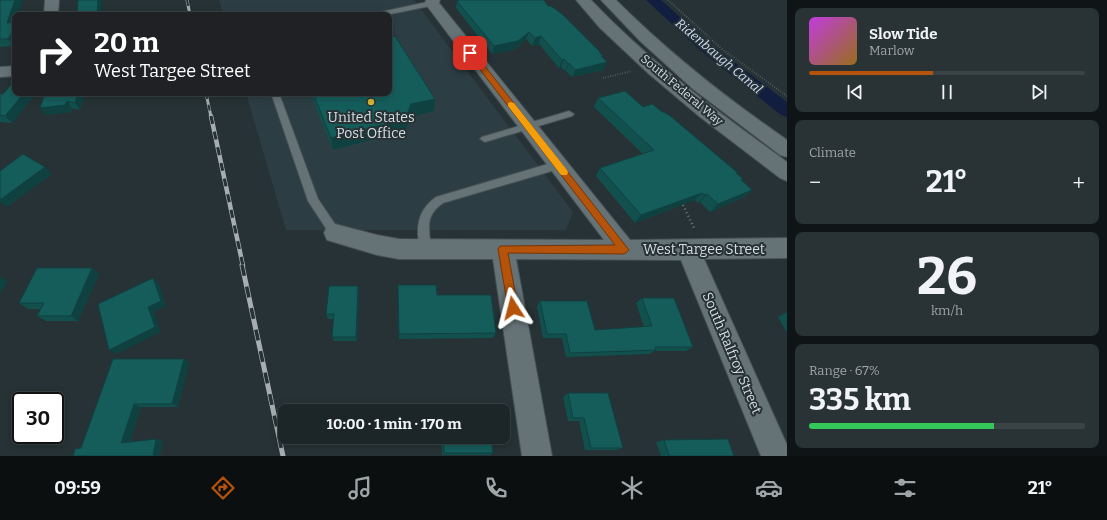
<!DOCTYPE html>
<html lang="en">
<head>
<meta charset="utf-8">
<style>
	:root { --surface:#1c2628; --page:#293234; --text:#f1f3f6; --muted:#a0a5a8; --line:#3a4345; --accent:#b45309 }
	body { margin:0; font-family:Bitter,serif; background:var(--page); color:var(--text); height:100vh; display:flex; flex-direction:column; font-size:15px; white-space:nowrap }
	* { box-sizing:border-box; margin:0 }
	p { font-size:13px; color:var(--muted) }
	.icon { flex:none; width:22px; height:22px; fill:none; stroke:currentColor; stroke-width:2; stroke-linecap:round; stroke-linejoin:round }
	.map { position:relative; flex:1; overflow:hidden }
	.sheet { display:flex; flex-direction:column; gap:8px; padding:8px; background:#0f1516; width:320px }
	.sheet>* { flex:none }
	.guide { position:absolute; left:12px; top:12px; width:380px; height:84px; border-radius:8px; box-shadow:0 2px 10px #0003,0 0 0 1px var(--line); background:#202124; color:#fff; overflow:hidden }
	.speed { position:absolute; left:12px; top:392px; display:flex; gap:8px; font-size:20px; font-weight:700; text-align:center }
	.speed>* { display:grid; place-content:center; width:52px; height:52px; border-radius:50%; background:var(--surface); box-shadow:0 2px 10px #0003,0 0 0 1px var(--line); line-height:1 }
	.speed .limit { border:2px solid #111; border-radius:6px; background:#fff; color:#111 }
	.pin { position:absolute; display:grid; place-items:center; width:34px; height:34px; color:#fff; margin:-17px; border-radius:8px; box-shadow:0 2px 6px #0006 }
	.me { position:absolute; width:44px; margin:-22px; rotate:351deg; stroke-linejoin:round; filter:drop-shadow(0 0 3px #0008) }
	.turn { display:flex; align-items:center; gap:14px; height:84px; padding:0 16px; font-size:18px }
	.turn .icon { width:52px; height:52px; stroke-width:2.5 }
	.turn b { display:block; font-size:28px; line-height:34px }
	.big { font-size:30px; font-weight:700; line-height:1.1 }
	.sheet .tile { flex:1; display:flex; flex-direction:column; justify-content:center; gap:6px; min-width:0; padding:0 14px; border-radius:8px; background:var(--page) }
	.sheet .dial { align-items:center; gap:0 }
	.dial b { font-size:52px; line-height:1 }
	.song { display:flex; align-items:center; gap:12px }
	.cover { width:48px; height:48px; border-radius:6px; background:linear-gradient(135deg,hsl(290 70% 55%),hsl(40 70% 35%)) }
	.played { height:4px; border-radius:2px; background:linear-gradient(90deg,var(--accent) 45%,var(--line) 45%) }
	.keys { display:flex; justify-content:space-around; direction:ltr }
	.heat { display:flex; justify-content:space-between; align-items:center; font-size:22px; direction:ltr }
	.charge { height:6px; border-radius:3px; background:linear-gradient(90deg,#34c759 67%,var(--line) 0) }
	.trip { position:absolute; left:278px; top:404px; width:232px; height:40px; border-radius:8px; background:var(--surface); box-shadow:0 2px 10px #0003,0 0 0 1px var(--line); font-weight:700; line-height:40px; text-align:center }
	.tab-bar { display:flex; height:64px; justify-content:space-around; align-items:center; background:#0b0f10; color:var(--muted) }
	.tab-bar .icon { width:28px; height:28px }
	.tab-bar .on { color:var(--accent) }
	.tab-bar b { font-size:18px; color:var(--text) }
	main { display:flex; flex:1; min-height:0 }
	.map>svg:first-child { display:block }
	.built { fill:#2c3e44 }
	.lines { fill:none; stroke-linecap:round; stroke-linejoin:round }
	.canal { fill:#121e40; fill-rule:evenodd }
	.lane-casing { stroke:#475053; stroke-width:2 }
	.street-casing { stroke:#475053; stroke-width:2 }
	.secondary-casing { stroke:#475053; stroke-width:2 }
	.path-far1 { stroke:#6e787a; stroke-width:2; stroke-dasharray:0.5 2; stroke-linecap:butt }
	.path { stroke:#6e787a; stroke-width:2.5; stroke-dasharray:1 3; stroke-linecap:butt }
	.lane { fill:#657276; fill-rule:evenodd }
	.street { fill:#657276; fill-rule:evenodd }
	.secondary { fill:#657276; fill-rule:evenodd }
	.rail-far2-casing { stroke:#a6aeb1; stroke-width:3 }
	.rail-far1-casing { stroke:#a6aeb1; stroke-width:4.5 }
	.rail-casing { stroke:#a6aeb1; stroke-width:5 }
	.rail-far2 { stroke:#263235; stroke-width:2; stroke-dasharray:6; stroke-linecap:butt }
	.rail-far1 { stroke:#263235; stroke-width:3; stroke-dasharray:8; stroke-linecap:butt }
	.rail { stroke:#263235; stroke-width:3.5; stroke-dasharray:11; stroke-linecap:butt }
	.wall { fill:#12504e }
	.shaded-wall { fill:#0f4140 }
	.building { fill:#155d5b; stroke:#0f4140 }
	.route { fill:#b45309; stroke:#753606 }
	.slow { fill:#f59e0b }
	.poi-dot { fill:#d5b534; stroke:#263235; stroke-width:1.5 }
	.labels { text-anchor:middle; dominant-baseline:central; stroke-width:4; stroke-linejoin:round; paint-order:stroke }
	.far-street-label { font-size:12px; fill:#d7dee0; stroke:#263235 }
	.far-water-label { font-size:13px; font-style:italic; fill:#cfdbf6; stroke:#263235 }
	.poi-label { font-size:14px; fill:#d7dee0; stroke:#263235 }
	.street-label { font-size:14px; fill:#d7dee0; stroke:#263235 }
</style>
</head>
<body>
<main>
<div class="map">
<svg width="787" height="456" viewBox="0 0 787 456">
	<rect width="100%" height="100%" fill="#263235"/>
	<polygon class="built" points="219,0 414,0 573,212 566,230 286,230 246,93 389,93 389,15 223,15"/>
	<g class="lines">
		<polygon class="canal" points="646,0 661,0 710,44 787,102 787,117 781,115 700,50"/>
		<g class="lane-casing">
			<g id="lane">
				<polygon points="432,1 436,3 435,5 386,15 372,15 376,13"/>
				<polygon points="271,93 279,93 318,199 339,230 341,233 339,236 335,238 331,236 308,201"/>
				<polygon points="569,111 574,114 572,116 485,142 480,139 482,137"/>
				<path d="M558 161 562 162 563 165 562 168 443 203C428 214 428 222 430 240 430 244 431 248 429 252L425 254 421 252C419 247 419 242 418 236 417 219 422 207 436 197Z"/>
			</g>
		</g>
		<g class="street-casing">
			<g id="street">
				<polygon points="45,0 59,0 58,15 44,15"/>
				<polygon points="426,0 440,0 439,3 630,240 787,238 787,258 704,259 787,445 787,456 761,456 681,260 516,259 552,456 522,456 493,259 399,259 377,255 327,240 324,233 327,226 335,224 377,235 399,239 604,240 427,6 425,3"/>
				<polygon points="15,66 15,76 0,77 0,67"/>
			</g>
		</g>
		<g class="secondary-casing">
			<g id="secondary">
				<path d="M576 0H591C650 62 718 112 787 162V181L780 178 700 117 649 74 600 28Z"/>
				<path d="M601 0H616C669 53 725 97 787 140V157L780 155 693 89 640 41Z"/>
			</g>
		</g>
		<g class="path-far1">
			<polyline points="668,0 722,49 787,96"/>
			<polyline points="603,78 632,71"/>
		</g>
		<polyline class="path" points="683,205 695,230"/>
		<use href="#lane" class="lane"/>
		<use href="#street" class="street"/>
		<use href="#secondary" class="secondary"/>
		<g class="rail-far2-casing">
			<g id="rail-far2">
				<polyline points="187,0 190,15"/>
				<polyline points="206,93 211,117"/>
			</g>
		</g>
		<g class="rail-far1-casing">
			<polyline id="rail-far1" points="211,116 243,266"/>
		</g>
		<g class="rail-casing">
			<polyline id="rail" points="242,265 283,456"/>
		</g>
		<use href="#rail-far2" class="rail-far2"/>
		<use href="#rail-far1" class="rail-far1"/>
		<use href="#rail" class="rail"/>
	</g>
	<g class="wall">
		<polygon points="0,0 15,15 15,44 14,46 0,47"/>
		<polygon points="457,1 548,6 600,53 602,57 604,70 572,77 566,71 565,71 561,67 559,68 539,44 532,46 526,39 516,49 492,54 456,8"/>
		<polygon points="15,93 36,93 12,123 0,122 0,94"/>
		<polygon points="45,93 85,93 80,110 72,108 71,112 46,115"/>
		<polygon points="310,93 389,93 435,99 434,111 411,117 405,131 333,150"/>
		<polygon points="598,98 643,107 737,174 742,180 752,190 744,197 710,212 700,202 698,203 695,200 635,223 596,176 600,168 643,154 594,107"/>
		<polygon points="92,268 99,274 78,321 46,321 37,316 41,309 28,309 19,303"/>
		<polygon points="398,285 437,295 496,333 493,338 399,339"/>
		<polygon points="358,286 359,291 357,341 334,341 332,337 334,319 328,319 326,314"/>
		<polygon points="642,298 693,347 686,351 654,351 650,354 566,357 562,338 543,338 537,306 540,301 595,330 644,327 636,303"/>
		<polygon points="787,312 787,333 778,317"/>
		<polygon points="184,359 189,363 178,407 141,407 130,442 156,439 163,441 81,448"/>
		<polygon points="568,393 623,448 616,450 585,450 579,421 568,421 563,397"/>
		<polygon points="441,437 491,437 493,453 490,455 442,455"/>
		<polygon points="664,440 734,456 661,456 656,442"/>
	</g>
	<g class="shaded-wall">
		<polygon points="15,0 23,0 18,15 15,15 15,23 7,23"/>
		<polygon points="98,0 102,0 101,15 97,15"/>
		<polygon points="15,27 15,44 14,46 8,39"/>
		<polygon points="529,32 526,39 516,49 492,54 494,46"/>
		<polygon points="541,36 539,44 532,46 535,38"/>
		<polygon points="564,59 561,67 559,68 562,60"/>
		<polygon points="607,62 604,70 572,77 575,70"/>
		<polygon points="569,63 566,71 565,71 568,64"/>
		<polygon points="24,93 36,93 12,123 5,116"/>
		<polygon points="78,93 85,93 80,110 75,103"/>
		<polygon points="435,99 434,111 411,117 405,131 333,150 331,138 411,104"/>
		<polygon points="67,101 72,108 71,112 46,115 40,108"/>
		<polygon points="45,167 52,174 7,207 0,202 0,200"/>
		<polygon points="752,190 744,197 710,212 718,204"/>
		<polygon points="702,193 695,200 635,223 641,215"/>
		<polygon points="707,194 700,202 698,203 705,195"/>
		<polygon points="92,268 99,274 78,321 71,316"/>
		<polygon points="0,276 8,281 0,294"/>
		<polygon points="153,278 159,284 166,306 154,312 161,332 116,354 109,350 148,307"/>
		<polygon points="358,286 359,291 357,341 356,337"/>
		<polygon points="184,359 189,363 178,407 172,404"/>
		<polygon points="134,404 141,407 129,445 121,443"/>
		<polygon points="156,439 163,441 160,456 153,456"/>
	</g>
	<g class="building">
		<polygon points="0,0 15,0 7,23 15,22 15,27 8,39 0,39"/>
		<polygon points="78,0 98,0 97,15 77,15"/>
		<polygon points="460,0 544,0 548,6 551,6 562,14 600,52 599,52 603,56 601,56 607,62 575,70 569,63 568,64 564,59 562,60 541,36 535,38 529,32 518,41 494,46 457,1"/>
		<polygon points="395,36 435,99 411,104 405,119 331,138 313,93 389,93 389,38"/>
		<polygon points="15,80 15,93 24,93 5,116 0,115 0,94 3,94"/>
		<polygon points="625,91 643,107 652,104 661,111 669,115 738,173 736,173 743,179 741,180 752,190 718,204 707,194 705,195 702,193 641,215 600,168 654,150 598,98"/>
		<polygon points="45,93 78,93 75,103 67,101 65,105 40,108"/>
		<polygon points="23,154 45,167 0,200 0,171"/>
		<polygon points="37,268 92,268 71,316 37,316 44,303 19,303"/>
		<polygon points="153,278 161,301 148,307 155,327 109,350 98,304"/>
		<polygon points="398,285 436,285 437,295 491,295 496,333 399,334"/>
		<polygon points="329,286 358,286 356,337 332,337 334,314 326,314"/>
		<polygon points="642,298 674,298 693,347 655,347 656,350 570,353 566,334 547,334 540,301 587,301 595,330 652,326"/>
		<polygon points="113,359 184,359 172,404 134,404 121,443 156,439 153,456 73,456 75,449 81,448"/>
		<polygon points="568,393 608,393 623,448 591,448 584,418 573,418"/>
		<polygon points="443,437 491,437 493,453 444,453"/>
		<polygon points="728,439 734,456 669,456 664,440"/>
	</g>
	<polygon class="route" points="468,51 473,51 629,250 627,252 624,254 508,253 518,308 516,312 513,313 509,312 508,308 498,249 500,246 615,245 468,54"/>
	<polygon class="slow" points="511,102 514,103 567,170 568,172 567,175 561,175 508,106 508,103"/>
	<circle class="poi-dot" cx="371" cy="102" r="4"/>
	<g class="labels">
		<g class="far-street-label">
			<text transform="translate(682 90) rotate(40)">South Federal Way</text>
		</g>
		<g class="far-water-label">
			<text transform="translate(719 56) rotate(40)">Ridenbaugh Canal</text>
		</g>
		<g class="poi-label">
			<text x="371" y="117">United States<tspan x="371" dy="16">Post Office</tspan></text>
		</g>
		<g class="street-label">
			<text x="704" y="249">West Targee Street</text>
			<text transform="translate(732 353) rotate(67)">South Ralfroy Street</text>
		</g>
	</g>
</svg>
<div class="speed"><div class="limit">30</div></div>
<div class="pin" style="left:470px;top:53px;background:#d93025"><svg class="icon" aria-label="arrive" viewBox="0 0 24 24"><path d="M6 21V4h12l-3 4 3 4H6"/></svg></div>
<svg class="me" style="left:513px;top:308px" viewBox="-20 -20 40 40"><path d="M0-17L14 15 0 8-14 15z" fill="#b45309" stroke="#fff" stroke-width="4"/></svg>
<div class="trip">10:00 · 1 min · 170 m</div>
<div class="guide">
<div class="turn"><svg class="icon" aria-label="right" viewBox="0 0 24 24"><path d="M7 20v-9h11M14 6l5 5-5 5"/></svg><div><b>20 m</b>West Targee Street</div></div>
</div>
</div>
<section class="sheet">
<div class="tile">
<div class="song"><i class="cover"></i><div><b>Slow Tide</b><p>Marlow</p></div></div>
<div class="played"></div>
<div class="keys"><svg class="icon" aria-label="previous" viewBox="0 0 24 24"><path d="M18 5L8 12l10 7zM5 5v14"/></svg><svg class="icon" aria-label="pause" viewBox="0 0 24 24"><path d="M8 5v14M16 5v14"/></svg><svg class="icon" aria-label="next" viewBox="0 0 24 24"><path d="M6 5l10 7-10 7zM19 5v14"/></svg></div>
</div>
<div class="tile"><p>Climate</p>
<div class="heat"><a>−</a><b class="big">21°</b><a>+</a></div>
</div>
<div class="tile dial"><b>26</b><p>km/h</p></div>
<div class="tile"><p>Range · 67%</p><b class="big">335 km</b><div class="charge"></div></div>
</section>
</main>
<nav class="tab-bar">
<b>09:59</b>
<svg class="icon on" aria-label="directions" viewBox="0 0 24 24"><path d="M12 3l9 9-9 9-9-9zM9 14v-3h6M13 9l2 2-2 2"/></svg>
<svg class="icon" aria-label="music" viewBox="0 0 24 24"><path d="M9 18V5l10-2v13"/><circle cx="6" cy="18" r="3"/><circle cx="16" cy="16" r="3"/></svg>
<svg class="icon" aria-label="phone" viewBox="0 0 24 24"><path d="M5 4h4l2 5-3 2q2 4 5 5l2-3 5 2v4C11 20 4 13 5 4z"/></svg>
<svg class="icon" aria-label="climate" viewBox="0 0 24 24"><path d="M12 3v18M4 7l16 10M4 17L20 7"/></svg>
<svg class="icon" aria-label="car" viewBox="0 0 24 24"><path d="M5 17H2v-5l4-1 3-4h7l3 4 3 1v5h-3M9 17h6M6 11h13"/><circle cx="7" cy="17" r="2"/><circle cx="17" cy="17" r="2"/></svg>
<svg class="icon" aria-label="filters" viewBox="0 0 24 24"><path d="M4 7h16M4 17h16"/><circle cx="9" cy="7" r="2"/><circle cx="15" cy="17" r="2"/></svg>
<b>21°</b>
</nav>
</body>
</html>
